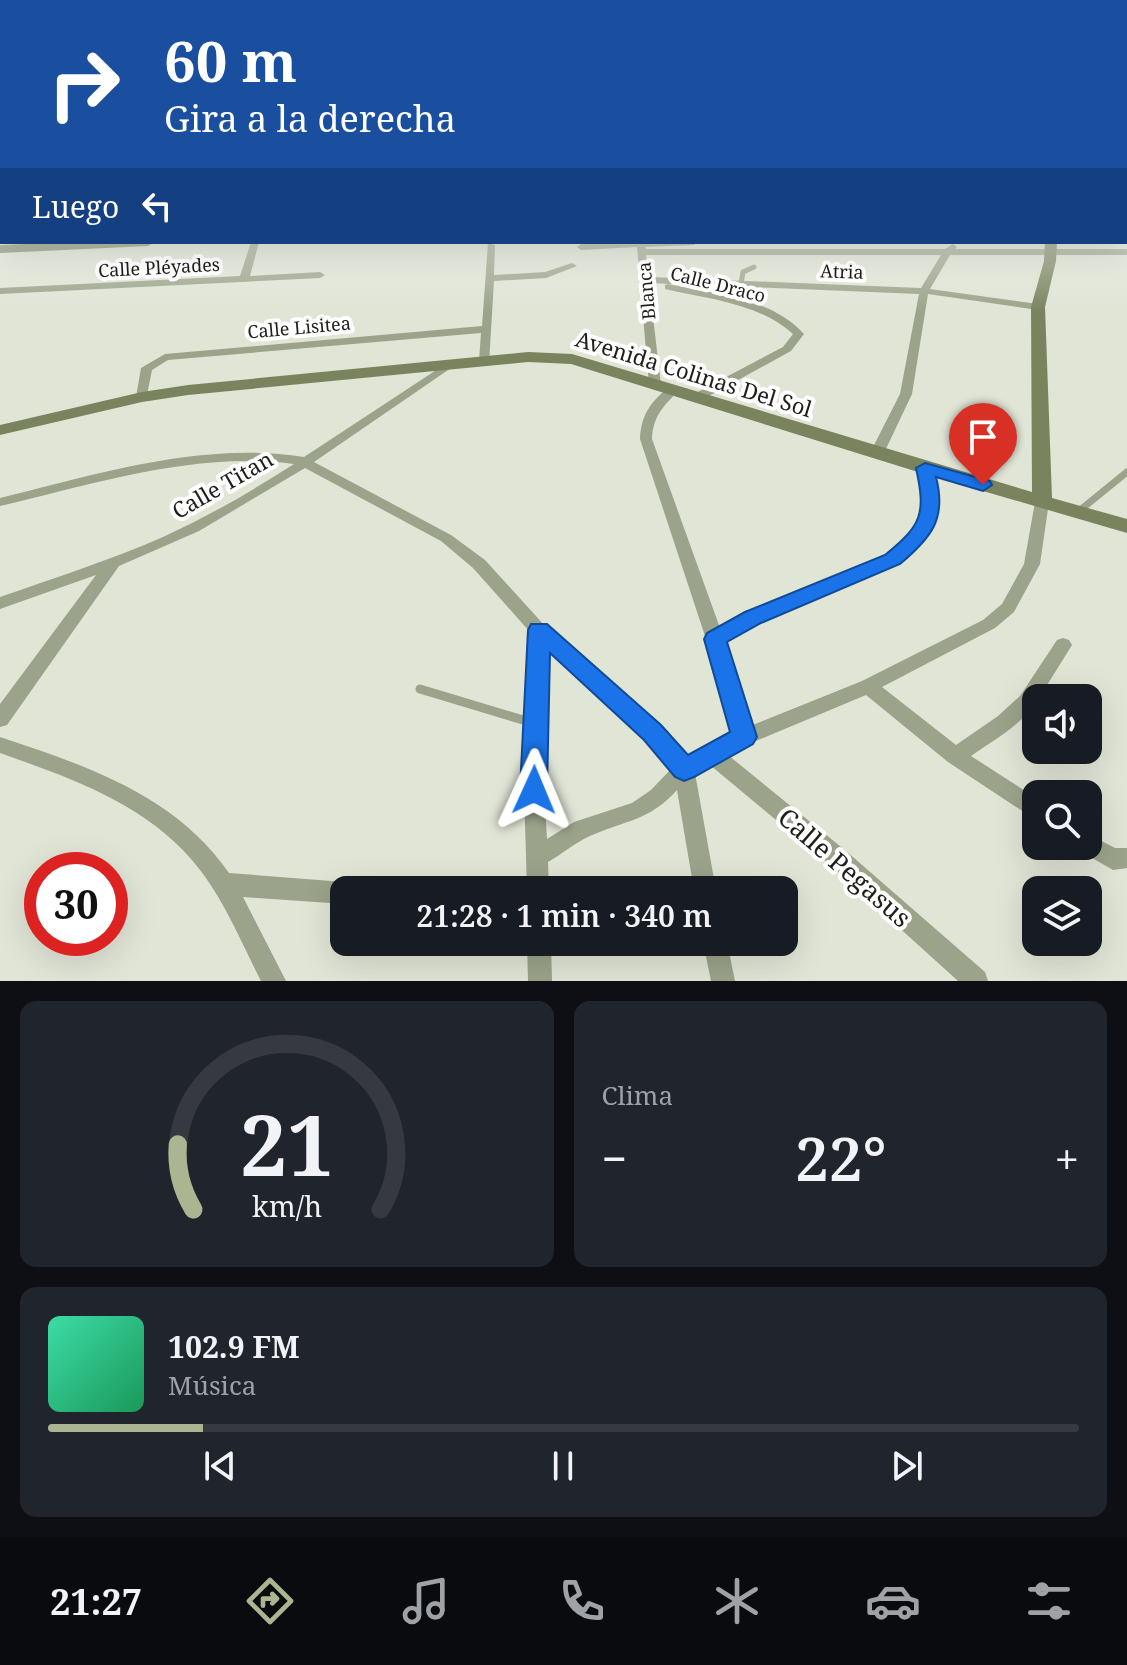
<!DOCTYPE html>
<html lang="es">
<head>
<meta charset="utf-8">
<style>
	:root { --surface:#171b24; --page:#20242c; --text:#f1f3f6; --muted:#9ea1a6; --line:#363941; --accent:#acb591 }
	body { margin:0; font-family:"Noto Serif",serif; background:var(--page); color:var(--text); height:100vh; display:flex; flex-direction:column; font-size:30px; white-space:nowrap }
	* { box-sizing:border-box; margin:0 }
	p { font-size:26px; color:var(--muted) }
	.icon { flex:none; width:44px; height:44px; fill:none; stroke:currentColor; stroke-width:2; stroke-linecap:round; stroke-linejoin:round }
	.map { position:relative; height:981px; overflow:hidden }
	.details { display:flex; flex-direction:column; gap:20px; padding:20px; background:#0d0f14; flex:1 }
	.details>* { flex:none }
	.banner { position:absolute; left:0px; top:0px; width:1128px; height:244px; box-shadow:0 8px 32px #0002; background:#1a4fa0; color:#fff; overflow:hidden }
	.buttons { position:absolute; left:1022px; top:684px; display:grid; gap:16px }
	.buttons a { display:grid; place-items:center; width:80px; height:80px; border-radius:16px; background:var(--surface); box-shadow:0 8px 32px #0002; font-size:40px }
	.speed { position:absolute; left:24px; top:852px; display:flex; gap:16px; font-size:40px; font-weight:700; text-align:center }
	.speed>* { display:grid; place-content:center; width:104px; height:104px; border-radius:50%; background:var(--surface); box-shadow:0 8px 32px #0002; line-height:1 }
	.speed .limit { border:12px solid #d22; background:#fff; color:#111 }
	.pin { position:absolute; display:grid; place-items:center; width:68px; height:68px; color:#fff; margin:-82px -34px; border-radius:50% 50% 50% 0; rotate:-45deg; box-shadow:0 0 8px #0007 }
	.pin .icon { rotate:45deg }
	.me { position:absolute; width:88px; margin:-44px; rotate:1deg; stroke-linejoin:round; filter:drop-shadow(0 0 6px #0008) }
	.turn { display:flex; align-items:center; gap:28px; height:168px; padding:0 32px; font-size:36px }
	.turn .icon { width:104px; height:104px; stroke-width:2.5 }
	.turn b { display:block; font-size:56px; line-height:68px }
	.then { display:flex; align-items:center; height:76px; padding:0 32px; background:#0003; gap:16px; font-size:30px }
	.big { font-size:60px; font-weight:600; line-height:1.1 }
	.details .tile { flex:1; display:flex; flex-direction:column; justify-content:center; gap:12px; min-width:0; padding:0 28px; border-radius:16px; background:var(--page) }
	.details .dial { align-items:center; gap:0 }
	.dial svg { height:208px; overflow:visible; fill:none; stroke:var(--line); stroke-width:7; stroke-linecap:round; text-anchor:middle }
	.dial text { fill:var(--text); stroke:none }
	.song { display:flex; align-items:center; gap:24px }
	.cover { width:96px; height:96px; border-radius:12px; background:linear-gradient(135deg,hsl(160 70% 55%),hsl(150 70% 35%)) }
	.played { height:8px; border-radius:4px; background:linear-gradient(90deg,var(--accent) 15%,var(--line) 15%) }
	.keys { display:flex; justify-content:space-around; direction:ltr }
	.heat { display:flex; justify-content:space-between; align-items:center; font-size:44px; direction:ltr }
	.details .tiles { flex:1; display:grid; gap:20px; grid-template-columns:1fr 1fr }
	.tile:last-child { grid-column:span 2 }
	.trip { position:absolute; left:330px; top:876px; width:468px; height:80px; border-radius:16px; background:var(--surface); box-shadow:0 8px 32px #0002; font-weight:600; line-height:80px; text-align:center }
	.dock { display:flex; height:128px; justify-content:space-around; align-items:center; background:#090b0e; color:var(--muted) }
	.dock .icon { width:56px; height:56px }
	.dock .active { color:var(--accent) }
	.dock b { font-size:36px; color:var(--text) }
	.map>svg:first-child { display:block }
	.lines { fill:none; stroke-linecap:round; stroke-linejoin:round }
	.lane-far2 { stroke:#9ba38a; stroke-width:5 }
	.lane-far1 { stroke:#9ba38a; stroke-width:7 }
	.lane { stroke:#9ba38a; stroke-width:9 }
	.street { fill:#9ba38a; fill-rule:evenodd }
	.secondary { fill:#79845f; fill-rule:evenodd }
	.route { fill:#1a73e8; stroke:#114b97; stroke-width:2 }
	.labels { text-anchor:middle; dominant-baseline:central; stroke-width:8; stroke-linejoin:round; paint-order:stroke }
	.far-street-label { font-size:18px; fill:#1d1f19; stroke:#fff }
	.street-label { font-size:22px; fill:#1d1f19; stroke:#fff }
	.near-street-label { font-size:26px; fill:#1d1f19; stroke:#fff }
</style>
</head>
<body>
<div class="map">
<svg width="1127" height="981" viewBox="0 0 1127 981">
	<rect width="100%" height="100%" fill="#e0e5d6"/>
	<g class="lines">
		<polyline class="lane-far2" points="741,284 743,272 754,267"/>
		<polyline class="lane-far1" points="1079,511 1127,472"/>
		<polyline class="lane" points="420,689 533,723"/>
		<g class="street">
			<rect x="0" y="183" width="2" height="4"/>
			<rect x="0" y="214" width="2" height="4"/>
			<polygon points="251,242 259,242 250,276 320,272 325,275 320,278 0,294 0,288 240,276"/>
			<path d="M636 242H698L694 245 645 247 646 249H945L953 244 957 247 955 249H1127V255H950L930 289 1038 304 1043 307 1038 310 928 294 912 394 884 453 877 457 870 453 900 394 919 294 649 283 661 385 655 389 649 385 637 247 581 250 577 247 581 244ZM646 255H941L921 288 649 277Z"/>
			<polygon points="488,243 495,245 494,275 545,272 572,263 577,266 546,278 494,281 489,363 485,364 479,361 481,333 168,360 152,370 146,400 138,400 136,397 141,368 165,354 482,326"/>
			<path d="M668 284C713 293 772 298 804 334L791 351 700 401H692L690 398 692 395 783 347 793 334C759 303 708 299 665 289V285Z"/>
			<path d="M447 363 453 366 451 368 314 462 451 535 485 560 545 626 659 727 687 758 733 733 706 639 640 439C641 416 650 402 668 388H676L678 391C663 407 653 416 652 439L720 628 747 614 888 556 914 530 924 510 926 497 918 468 920 465 925 464 932 468 940 497 936 518 924 537 898 564 759 622 724 642 750 726 862 681 983 620 1002 604 1024 564 1035 502 1037 499H1047L1049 502 1040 564 1014 612 995 628 882 687 956 745 998 716 1020 696 1057 640 1063 638 1069 640 1072 645 1039 698H1036C1032 719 989 743 971 756L1036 798V820L948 762 866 695 751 743 728 755 846 851 985 972 988 981H958L830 865 710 765 695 773 716 890H694L677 790C649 821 626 820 590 836 576 842 562 854 548 862L549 890H527L524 790 530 632 473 568 441 541 305 468 199 531 119 566 7 725 0 727V704L96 575 0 609V597C55 578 110 560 163 537 209 516 252 491 294 464 195 451 95 484 0 506V498C98 474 202 441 304 457ZM547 648 645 739 671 769 651 790 632 803 574 822 547 839 544 790Z"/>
			<path d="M0 737C87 766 175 795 229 873L344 882 352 885 354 890H344V904L243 897 286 981H261C240 940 222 894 191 859 143 803 68 777 0 753Z"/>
			<polygon points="1088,834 1115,848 1127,848 1127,868 1113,870 1080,851 1078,846 1088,846"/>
			<polygon points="527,942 551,942 552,981 528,981"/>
			<polygon points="703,942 727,942 735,981 711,981"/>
		</g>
		<g class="secondary">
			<polygon points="70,242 154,242 148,246 0,253 0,245"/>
			<polygon points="1045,242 1057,242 1056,261 1045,307 1052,498 1127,519 1127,533 918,472 571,364 528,362 188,395 142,402 0,435 0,425 142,392 188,385 528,352 572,354 1032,492 1031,307 1044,261"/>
		</g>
	</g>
	<linearGradient id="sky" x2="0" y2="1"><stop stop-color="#88afb8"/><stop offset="0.56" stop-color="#f1f3ed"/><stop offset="1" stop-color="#f1f3ed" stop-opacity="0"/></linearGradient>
	<rect width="1127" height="312" fill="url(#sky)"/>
	<path class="route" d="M925 463 990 481 992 485 983 491 936 477C947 519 931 538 900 564L761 623 727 642 757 737 753 744 694 777 684 781 675 777 644 740 550 653 547 790 543 798 534 802 524 798 520 790 528 630 531 624H547L661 725 688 755 730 732 704 639 707 633 745 612 885 555C922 525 926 514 916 468Z"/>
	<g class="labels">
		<g class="far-street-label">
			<text transform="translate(159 267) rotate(-3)">Calle Pléyades</text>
			<text transform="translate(842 271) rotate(2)">Atria</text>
			<text transform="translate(718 284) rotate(14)">Calle Draco</text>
			<text transform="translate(646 291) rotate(-95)">Blanca</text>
			<text transform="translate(299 327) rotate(-5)">Calle Lisitea</text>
		</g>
		<g class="street-label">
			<text transform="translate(694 373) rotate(17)">Avenida Colinas Del Sol</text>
			<text transform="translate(222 484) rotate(-30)">Calle Titan</text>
		</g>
		<g class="near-street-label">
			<text transform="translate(845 867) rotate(41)">Calle Pegasus</text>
		</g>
	</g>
</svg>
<div class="buttons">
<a><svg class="icon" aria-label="sound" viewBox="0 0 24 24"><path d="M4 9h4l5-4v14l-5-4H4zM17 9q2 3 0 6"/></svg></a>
<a><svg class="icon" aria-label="search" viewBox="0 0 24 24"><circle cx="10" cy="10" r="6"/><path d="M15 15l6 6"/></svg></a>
<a><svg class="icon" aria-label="layers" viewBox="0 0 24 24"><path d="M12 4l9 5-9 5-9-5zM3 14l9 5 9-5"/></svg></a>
</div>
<div class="speed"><div class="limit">30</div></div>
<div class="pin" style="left:983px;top:485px;background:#d93025"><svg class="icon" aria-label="arrive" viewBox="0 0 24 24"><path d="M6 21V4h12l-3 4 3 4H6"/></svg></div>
<svg class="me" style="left:534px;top:790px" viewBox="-20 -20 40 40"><path d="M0-17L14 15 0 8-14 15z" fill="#1a73e8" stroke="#fff" stroke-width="4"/></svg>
<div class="trip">21:28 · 1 min · 340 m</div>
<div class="banner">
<div class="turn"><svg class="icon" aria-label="right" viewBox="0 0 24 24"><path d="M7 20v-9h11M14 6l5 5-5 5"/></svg><div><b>60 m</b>Gira a la derecha</div></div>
<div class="then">Luego<svg class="icon" aria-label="left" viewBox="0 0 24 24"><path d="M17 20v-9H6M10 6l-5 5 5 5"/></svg></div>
</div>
</div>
<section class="details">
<div class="tiles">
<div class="tile dial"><svg viewBox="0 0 100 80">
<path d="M14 69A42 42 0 1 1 86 69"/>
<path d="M14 69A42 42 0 0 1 8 44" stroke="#acb591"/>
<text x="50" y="56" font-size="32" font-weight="700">21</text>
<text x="50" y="72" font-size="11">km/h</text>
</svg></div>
<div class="tile"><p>Clima</p>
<div class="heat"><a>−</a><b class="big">22°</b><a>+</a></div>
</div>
<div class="tile">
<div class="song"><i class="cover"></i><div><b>102.9 FM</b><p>Música</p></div></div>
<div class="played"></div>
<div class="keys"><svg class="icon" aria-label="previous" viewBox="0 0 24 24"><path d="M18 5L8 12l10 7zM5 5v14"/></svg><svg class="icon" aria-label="pause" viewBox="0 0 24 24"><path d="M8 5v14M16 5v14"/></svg><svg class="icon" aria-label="next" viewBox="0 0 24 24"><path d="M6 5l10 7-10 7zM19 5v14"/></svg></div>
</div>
</div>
</section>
<nav class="dock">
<b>21:27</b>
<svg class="icon active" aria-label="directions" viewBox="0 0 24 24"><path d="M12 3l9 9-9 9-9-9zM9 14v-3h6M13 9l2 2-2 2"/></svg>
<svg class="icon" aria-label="music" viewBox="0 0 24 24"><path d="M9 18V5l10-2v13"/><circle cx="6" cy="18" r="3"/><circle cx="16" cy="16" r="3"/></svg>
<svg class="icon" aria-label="phone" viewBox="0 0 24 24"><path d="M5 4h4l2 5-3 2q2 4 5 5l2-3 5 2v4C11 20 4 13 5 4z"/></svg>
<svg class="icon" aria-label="climate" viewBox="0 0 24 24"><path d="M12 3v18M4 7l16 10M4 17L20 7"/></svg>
<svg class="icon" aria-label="car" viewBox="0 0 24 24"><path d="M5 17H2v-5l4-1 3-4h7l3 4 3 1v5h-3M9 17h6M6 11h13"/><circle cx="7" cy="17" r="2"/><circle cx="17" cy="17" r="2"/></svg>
<svg class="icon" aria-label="filters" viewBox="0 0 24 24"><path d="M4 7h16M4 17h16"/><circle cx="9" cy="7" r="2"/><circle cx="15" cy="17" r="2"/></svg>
</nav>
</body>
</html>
